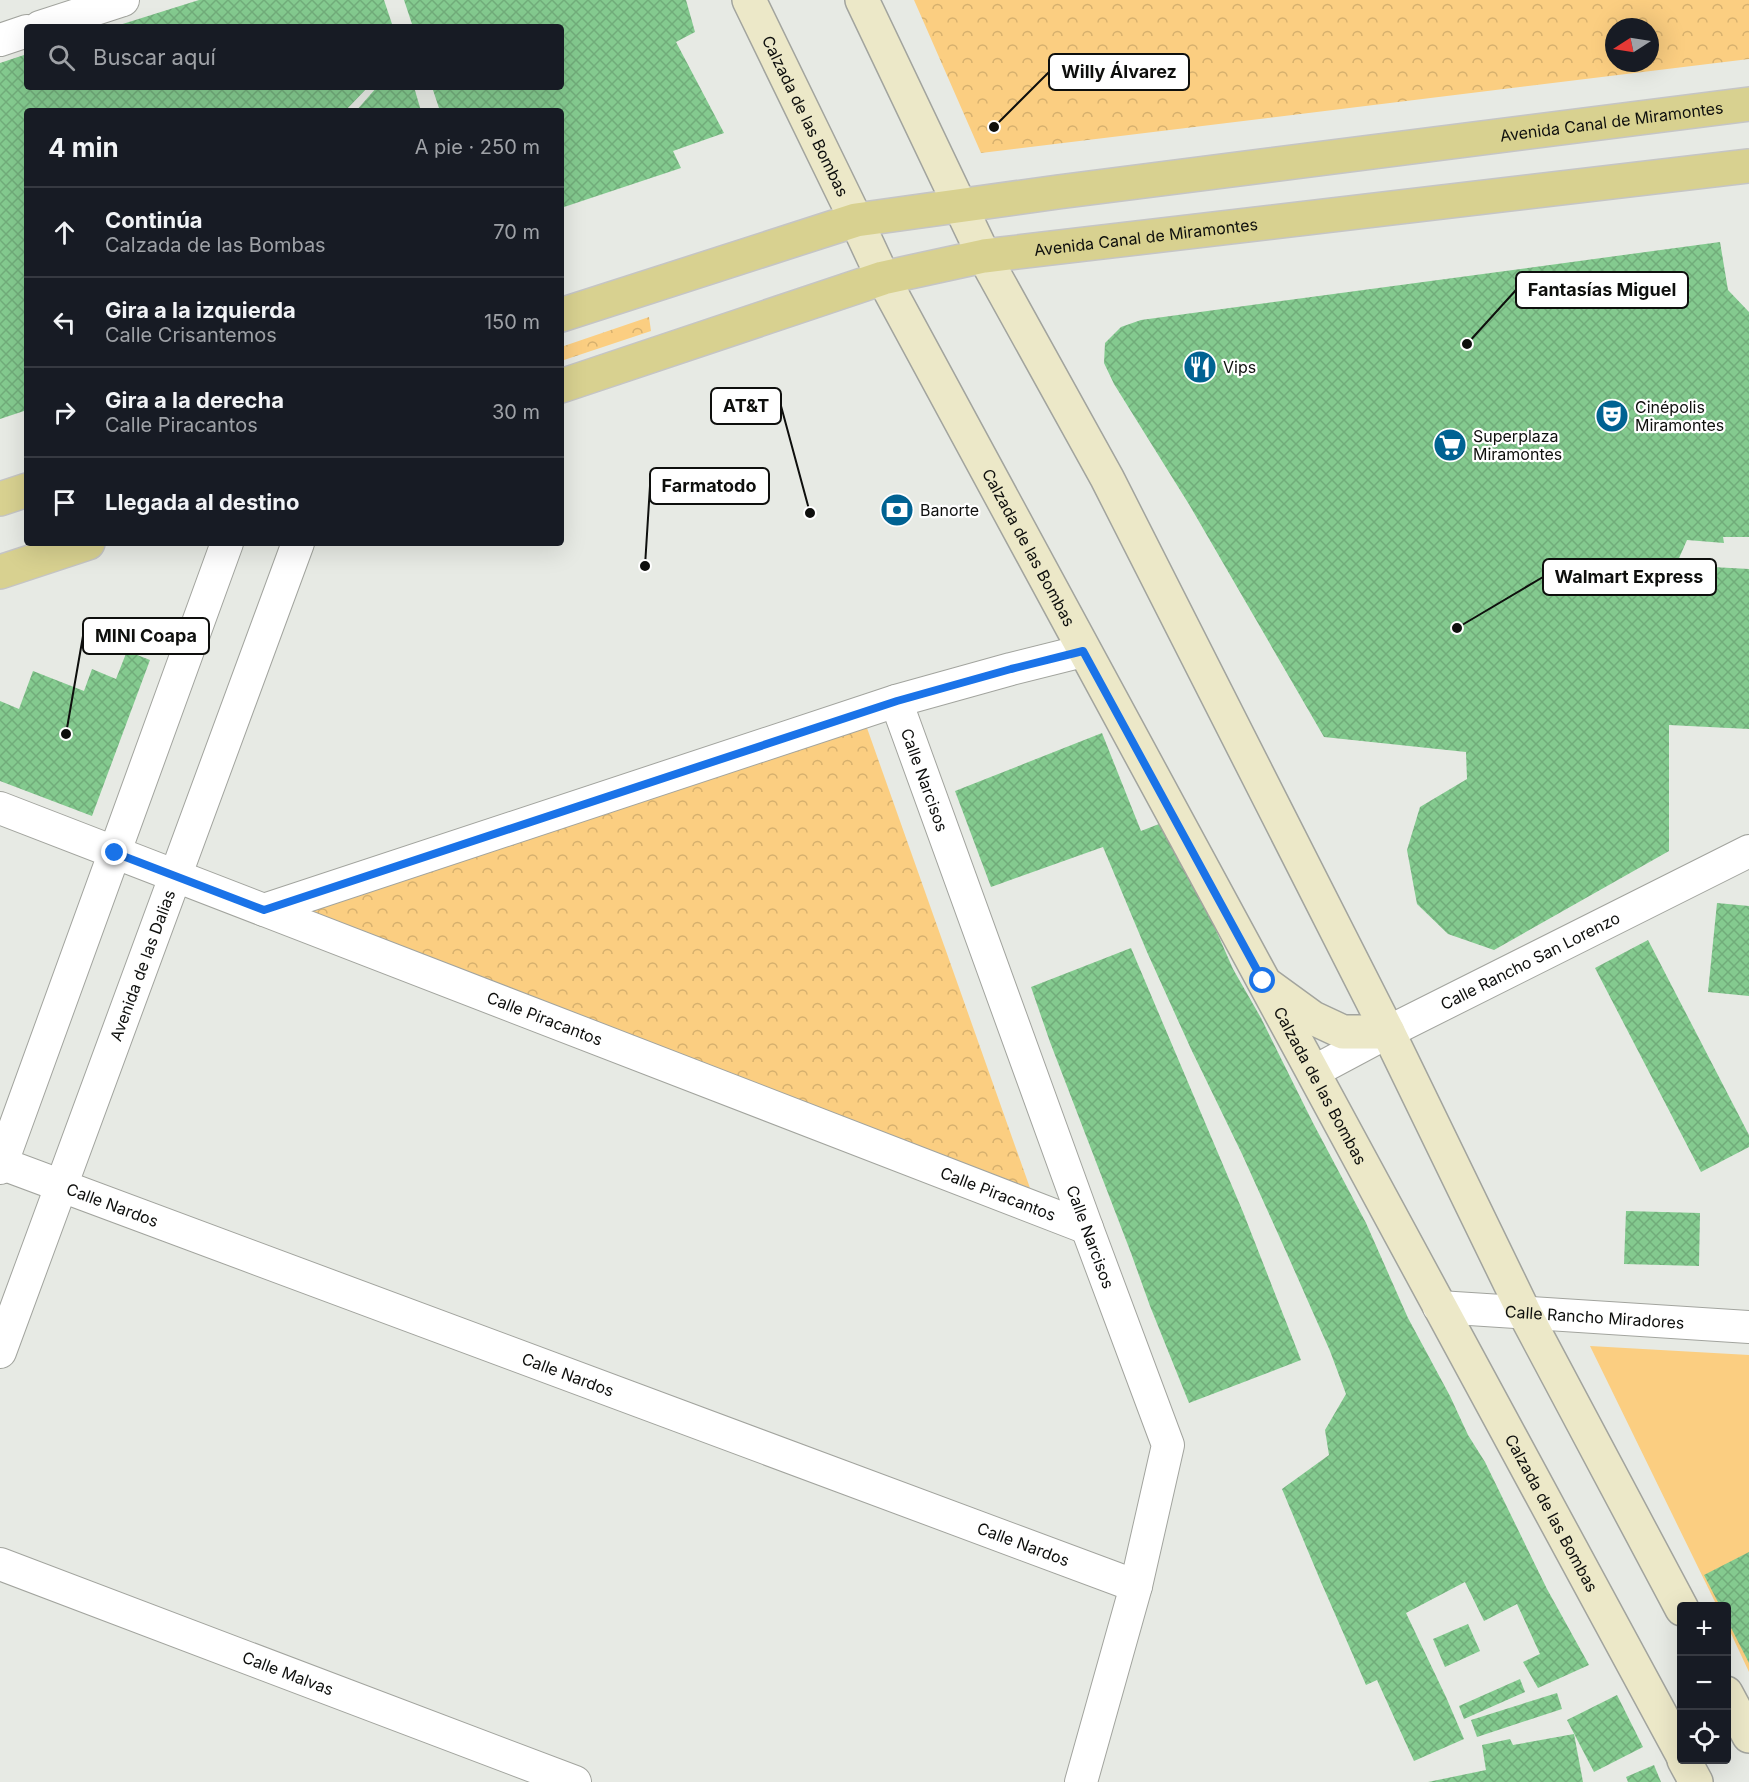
<!DOCTYPE html>
<html lang="es">
<head>
<meta charset="utf-8">
<style>
  body { margin:0; font-family:Inter,sans-serif; background:#242831; color:#f1f3f6 }
  .controls { position:absolute; right:18px; bottom:18px; display:grid; overflow:hidden; border-radius:6px; box-shadow:0 6px 24px #0002 }
  .controls button { width:54px; height:54px; display:grid; place-items:center; padding:0; border:0; border-bottom:2px solid #363941; background:#171b24; color:#f1f3f6; font:30px sans-serif }
  .compass { position:absolute; left:1605px; top:18px; width:54px; height:54px; border-radius:50%; background:#171b24; box-shadow:0 6px 24px #0002; rotate:258deg }
  .stop { position:absolute; width:18px; height:18px; margin:-14px; border:4px solid #1a73e8; border-radius:50%; background:#fff }
  .stop.end { background:#1a73e8; border-color:#fff; box-shadow:0 2px 6px #0008 }
  .list { margin:0; padding:0; list-style:none }
  h2 { display:flex; justify-content:space-between; align-items:center; height:78px; margin:0; padding:0 24px; font-size:26px }
  h2 small { font-size:20px; font-weight:400; color:#9ea1a6 }
  .list li { display:grid; grid-template-columns:39px 1fr auto; gap:18px; align-items:center; box-sizing:border-box; height:90px; padding:0 24px; border-top:2px solid #363941 }
  .list b { display:block; font-size:22px; white-space:nowrap }
  .list p { margin:0; font-size:20px; white-space:nowrap; color:#9ea1a6 }
  .list em { font-size:20px; font-style:normal; color:#9ea1a6 }
  .icon { flex:none; width:33px; height:33px; fill:none; stroke:currentColor; stroke-width:2; stroke-linecap:round; stroke-linejoin:round }
  .map { position:relative; flex:none; width:1749px; height:1782px; overflow:hidden }
  .search { position:absolute; background:#171b24; box-shadow:0 6px 24px #0002; left:24px; top:24px; width:540px; height:66px; display:flex; align-items:center; gap:15px; box-sizing:border-box; padding:0 21px; border-radius:6px; color:#9ea1a6; font-size:22px }
  .panel { position:absolute; background:#171b24; box-shadow:0 6px 24px #0002; left:24px; top:108px; width:540px; height:438px; border-radius:6px }
  .map>svg:first-child { display:block }
</style>
</head>
<body>
<div class="map">
<svg width="1749" height="1782" viewBox="0 0 1749 1782">
  <defs>
    <pattern id="park-crowns" width="20" height="18" patternUnits="userSpaceOnUse" patternTransform="scale(1.5)"><rect width="20" height="18" fill="#fbce81"/><path d="M2 6a3 3 0 1 1 6 0M12 15a3 3 0 1 1 6 0" fill="none" stroke="#d6b06e"/></pattern>
    <pattern id="building-cross-hatch" width="8" height="8" patternUnits="userSpaceOnUse" patternTransform="scale(1.5)"><rect width="8" height="8" fill="#84ca8f"/><path d="M0 0l8 8M0 8l8-8" fill="none" stroke="#71ac7a"/></pattern>
  </defs>
  <rect width="100%" height="100%" fill="#e7eae4"/>
  <!-- park -->
  <g fill="url(#park-crowns)" fill-rule="evenodd">
    <path d="M914,0H1749V59L981,153ZM1614,27H1650V63H1614Z"/>
    <polygon points="649,317 651,331 561,361 561,347"/>
    <polygon points="867,728 1030,1188 293,910"/>
  </g>
  <!-- pitch -->
  <polygon fill="#fbce81" points="1590,1346 1749,1355 1749,1672 1727,1625 1726,1606 1717,1606"/>
  <!-- building -->
  <g fill="url(#building-cross-hatch)">
    <polygon points="199,0 384,0 393,27 113,27"/>
    <polygon points="404,0 686,0 695,32 676,42 724,133 673,151 681,168 561,208 561,111 440,111 432,87 561,87 561,27 413,27"/>
    <polygon points="27,54 27,87 368,87 345,111 27,111 27,410 0,419 0,63"/>
    <polygon points="377,87 414,87 421,111 356,111"/>
    <polygon points="1720,242 1728,290 1749,312 1749,537 1723,537 1724,543 1687,540 1676,565 1749,569 1749,729 1669,725 1669,851 1494,950 1448,934 1417,904 1407,850 1420,807 1467,779 1466,752 1324,737 1190,506 1114,384 1104,363 1105,343 1121,327 1141,320"/>
    <polygon points="127,651 150,660 92,816 0,781 0,701 19,709 33,671 84,691 92,669 116,679"/>
    <polygon points="1102,733 1141,831 1159,824 1212,921 1233,969 1261,1018 1312,1121 1366,1223 1408,1318 1450,1396 1468,1435 1485,1462 1547,1589 1589,1665 1538,1688 1523,1662 1540,1654 1517,1604 1484,1621 1465,1582 1406,1613 1446,1697 1464,1739 1414,1761 1377,1680 1366,1685 1321,1582 1282,1489 1329,1455 1325,1430 1346,1394 1330,1351 1288,1256 1242,1154 1191,1049 1147,952 1103,847 991,887 955,791"/>
    <polygon points="1717,903 1749,906 1749,996 1708,992"/>
    <polygon points="1648,940 1749,1135 1749,1147 1701,1172 1595,968"/>
    <polygon points="1131,948 1243,1212 1301,1360 1189,1403 1150,1306 1131,1253 1050,1042 1031,987"/>
    <polygon points="1626,1211 1700,1213 1699,1266 1624,1264"/>
    <polygon points="1749,1552 1749,1663 1726,1618 1726,1606 1720,1606 1704,1575"/>
    <polygon points="1468,1624 1480,1651 1445,1667 1433,1639"/>
    <polygon points="1520,1679 1525,1692 1464,1719 1459,1706"/>
    <polygon points="1557,1693 1562,1709 1477,1737 1471,1720"/>
    <polygon points="1617,1695 1643,1747 1594,1772 1567,1720"/>
    <polygon points="1574,1734 1583,1782 1428,1782 1486,1770 1482,1745 1510,1739 1513,1745"/>
    <polygon points="1654,1765 1661,1782 1628,1782 1626,1777"/>
  </g>
  <g fill="none" stroke-linecap="round" stroke-linejoin="round">
    <defs>
      <g id="street">
        <polyline points="40,27 123,0"/>
        <polyline points="0,40 27,31"/>
        <path id="s1" d="M896,701L1087,1228L1168,1445L1136,1586L1081,1782"/>
        <path id="s2" d="M0,808L1087,1228"/>
        <polyline points="264,910 896,701 1011,669 1083,651"/>
        <path id="s3" d="M1313,1072L1388,1032L1749,851"/>
        <path id="s4" d="M0,1163L1136,1586"/>
        <polyline points="0,1168 227,543"/>
        <path id="s5" d="M1439,1307L1749,1327"/>
        <path id="s6" d="M0,1352L298,543"/>
        <path id="s7" d="M0,1564L575,1782"/>
      </g>
      <g id="secondary">
        <path id="s8" d="M749,0L856,220L883,278L1682,1754"/>
        <polyline points="862,0 984,256 1107,478 1388,1032 1524,1312 1682,1609"/>
        <polyline points="1269,986 1313,1018 1343,1032 1388,1032"/>
        <polyline points="1726,1693 1749,1736"/>
        <polyline points="1684,1760 1696,1782"/>
      </g>
      <g id="primary">
        <path id="s9" d="M561,315L856,220L1058,192L1749,104"/>
        <path id="s10" d="M561,386L883,278L984,256L1749,166"/>
        <polyline points="0,499 27,490"/>
        <polyline points="0,572 88,543"/>
      </g>
    </defs>
    <!-- street casing -->
    <use href="#street" stroke="#a2a49e" stroke-width="34"/>
    <!-- secondary casing -->
    <use href="#secondary" stroke="#a2a49e" stroke-width="36"/>
    <!-- primary casing -->
    <use href="#primary" stroke="#c5c5c5" stroke-width="36"/>
    <!-- street -->
    <use href="#street" stroke="#fff" stroke-width="32"/>
    <!-- secondary -->
    <use href="#secondary" stroke="#ece8c8" stroke-width="33"/>
    <!-- primary -->
    <use href="#primary" stroke="#d8d190" stroke-width="33"/>
  </g>
  <g fill="none" stroke-linecap="round" stroke-linejoin="round">
    <!-- route -->
    <polyline stroke="#1a73e8" stroke-width="8" points="115,853 264,910 897,701 1011,669 1083,651 1263,981"/>
  </g>
  <!-- icons -->
  <defs>
    <symbol id="restaurant-disc" viewBox="-11 -11 22 22"><circle r="9.5" fill="#006292" stroke="#fff"/><path d="M-5-6h1v4h1v-4h1v4h1v-4h1v5L-1.5 .5V6h-2V.5L-5-1ZM5-6V6H3V1.5H1.5Q1.5-4 5-6Z" fill="#fff"/></symbol>
    <symbol id="theatre-disc" viewBox="-11 -11 22 22"><circle r="9.5" fill="#006292" stroke="#fff"/><path d="M-5-5.5Q0-4 5-5.5V0Q5 5 0 6Q-5 5-5 0ZM-3.3-2.5H-1v1.5H-3.3ZM1-2.5H3.3v1.5H1ZM-2.8 1Q0 5.5 2.8 1Z" fill="#fff"/></symbol>
    <symbol id="supermarket-disc" viewBox="-11 -11 22 22"><circle r="9.5" fill="#006292" stroke="#fff"/><path d="M-6-5.5h2.5l.6 2H6L4.5 2H-2.5L-4.4-4H-6ZM-1.5 3.2a1.3 1.3 0 1 0 .1 0ZM3 3.2a1.3 1.3 0 1 0 .1 0Z" fill="#fff"/></symbol>
    <symbol id="bank-disc" viewBox="-11 -11 22 22"><circle r="9.5" fill="#006292" stroke="#fff"/><path d="M-6-4H6V4H-6ZM0-2.3a2.3 2.3 0 1 0 0 4.6a2.3 2.3 0 1 0 0-4.6Z" fill="#fff"/></symbol>
  </defs>
  <g fill-rule="evenodd">
    <use href="#restaurant-disc" x="1181" y="348" width="38" height="38"/>
    <use href="#theatre-disc" x="1593" y="397" width="38" height="38"/>
    <use href="#supermarket-disc" x="1431" y="426" width="38" height="38"/>
    <use href="#bank-disc" x="878" y="491" width="38" height="38"/>
  </g>
  <g text-anchor="middle" stroke-width="4.5" stroke-linejoin="round" paint-order="stroke">
    <!-- street labels -->
    <g font-size="16" fill="#0e0f0d" stroke="#fff">
      <text dy="6" stroke="none"><textPath href="#s8" startOffset="129">Calzada de las Bombas</textPath></text>
      <text dy="6" stroke="none"><textPath href="#s9" startOffset="1072">Avenida Canal de Miramontes</textPath></text>
      <text dy="6" stroke="none"><textPath href="#s10" startOffset="606">Avenida Canal de Miramontes</textPath></text>
      <text dy="6" stroke="none"><textPath href="#s8" startOffset="615">Calzada de las Bombas</textPath></text>
      <text dy="6" stroke="none"><textPath href="#s1" startOffset="84">Calle Narcisos</textPath></text>
      <text dy="6" stroke="none"><textPath href="#s3" startOffset="244">Calle Rancho San Lorenzo</textPath></text>
      <text dy="6" stroke="none"><textPath href="#s6" startOffset="412">Avenida de las Dalias</textPath></text>
      <text dy="6" stroke="none"><textPath href="#s2" startOffset="584">Calle Piracantos</textPath></text>
      <text dy="6" stroke="none"><textPath href="#s8" startOffset="1227">Calzada de las Bombas</textPath></text>
      <text dy="6" stroke="none"><textPath href="#s2" startOffset="1070">Calle Piracantos</textPath></text>
      <text dy="6" stroke="none"><textPath href="#s4" startOffset="120">Calle Nardos</textPath></text>
      <text dy="6" stroke="none"><textPath href="#s1" startOffset="570">Calle Narcisos</textPath></text>
      <text dy="6" stroke="none"><textPath href="#s5" startOffset="156">Calle Rancho Miradores</textPath></text>
      <text dy="6" stroke="none"><textPath href="#s4" startOffset="606">Calle Nardos</textPath></text>
      <text dy="6" stroke="none"><textPath href="#s8" startOffset="1713">Calzada de las Bombas</textPath></text>
      <text dy="6" stroke="none"><textPath href="#s4" startOffset="1092">Calle Nardos</textPath></text>
      <text dy="6" stroke="none"><textPath href="#s7" startOffset="308">Calle Malvas</textPath></text>
    </g>
    <!-- poi labels -->
    <g font-size="16" fill="#0e0f0d" stroke="#fff" text-anchor="start">
      <text x="1223" y="373">Vips</text>
      <text x="1635" y="413">Cinépolis<tspan x="1635" dy="18">Miramontes</tspan></text>
      <text x="1473" y="442">Superplaza<tspan x="1473" dy="18">Miramontes</tspan></text>
      <text x="920" y="516">Banorte</text>
    </g>
  </g>
  <!-- callouts -->
  <path fill="none" stroke="#0e0f0d" stroke-width="2" d="M994 127L1049 72M1467 344L1516 290M810 513L781 406M645 566L650 486M1457 628L1543 577M66 734L83 636"/>
  <g fill="#0e0f0d" stroke="#fff" stroke-width="2">
    <circle cx="994" cy="127" r="6"/>
    <circle cx="1467" cy="344" r="6"/>
    <circle cx="810" cy="513" r="6"/>
    <circle cx="645" cy="566" r="6"/>
    <circle cx="1457" cy="628" r="6"/>
    <circle cx="66" cy="734" r="6"/>
  </g>
  <g fill="#fff" stroke="#0e0f0d" stroke-width="2">
    <rect x="1049" y="54" width="140" height="36" rx="6"/>
    <rect x="1516" y="272" width="172" height="36" rx="6"/>
    <rect x="711" y="388" width="70" height="36" rx="6"/>
    <rect x="650" y="468" width="119" height="36" rx="6"/>
    <rect x="1543" y="559" width="173" height="36" rx="6"/>
    <rect x="83" y="618" width="126" height="36" rx="6"/>
  </g>
  <g font-size="18" text-anchor="middle" font-weight="bold" fill="#0e0f0d">
    <text x="1119" y="78">Willy Álvarez</text>
    <text x="1602" y="296">Fantasías Miguel</text>
    <text x="746" y="412">AT&amp;T</text>
    <text x="709" y="492">Farmatodo</text>
    <text x="1629" y="583">Walmart Express</text>
    <text x="146" y="642">MINI Coapa</text>
  </g>
</svg>
<div class="controls">
<button>+</button>
<button>−</button>
<button><svg class="icon" aria-label="locate" viewBox="0 0 24 24"><circle cx="12" cy="12" r="6"/><path d="M12 2v4M12 18v4M2 12h4M18 12h4"/></svg></button>
</div>
<svg class="compass" viewBox="-18 -18 36 36"><path d="M0-13l5 13h-10z" fill="#e53935"/><path d="M0 13l5-13h-10z" fill="#9ea1a6"/></svg>
<div class="stop" style="left:1263px;top:981px"></div>
<div class="stop end" style="left:115px;top:853px"></div>
<div class="search"><svg class="icon" aria-label="search" viewBox="0 0 24 24"><circle cx="10" cy="10" r="6"/><path d="M15 15l6 6"/></svg>Buscar aquí</div>
<section class="panel">
<h2>4 min<small>A pie · 250 m</small></h2>
<ul class="list">
<li><svg class="icon" aria-label="ahead" viewBox="0 0 24 24"><path d="M12 20V5M6 11l6-6 6 6"/></svg><div><b>Continúa</b><p>Calzada de las Bombas</p></div><em>70 m</em></li>
<li><svg class="icon" aria-label="left" viewBox="0 0 24 24"><path d="M17 20v-9H6M10 6l-5 5 5 5"/></svg><div><b>Gira a la izquierda</b><p>Calle Crisantemos</p></div><em>150 m</em></li>
<li><svg class="icon" aria-label="right" viewBox="0 0 24 24"><path d="M7 20v-9h11M14 6l5 5-5 5"/></svg><div><b>Gira a la derecha</b><p>Calle Piracantos</p></div><em>30 m</em></li>
<li><svg class="icon" aria-label="arrive" viewBox="0 0 24 24"><path d="M6 21V4h12l-3 4 3 4H6"/></svg><div><b>Llegada al destino</b></div></li>
</ul>
</section>
</div>
</body>
</html>
